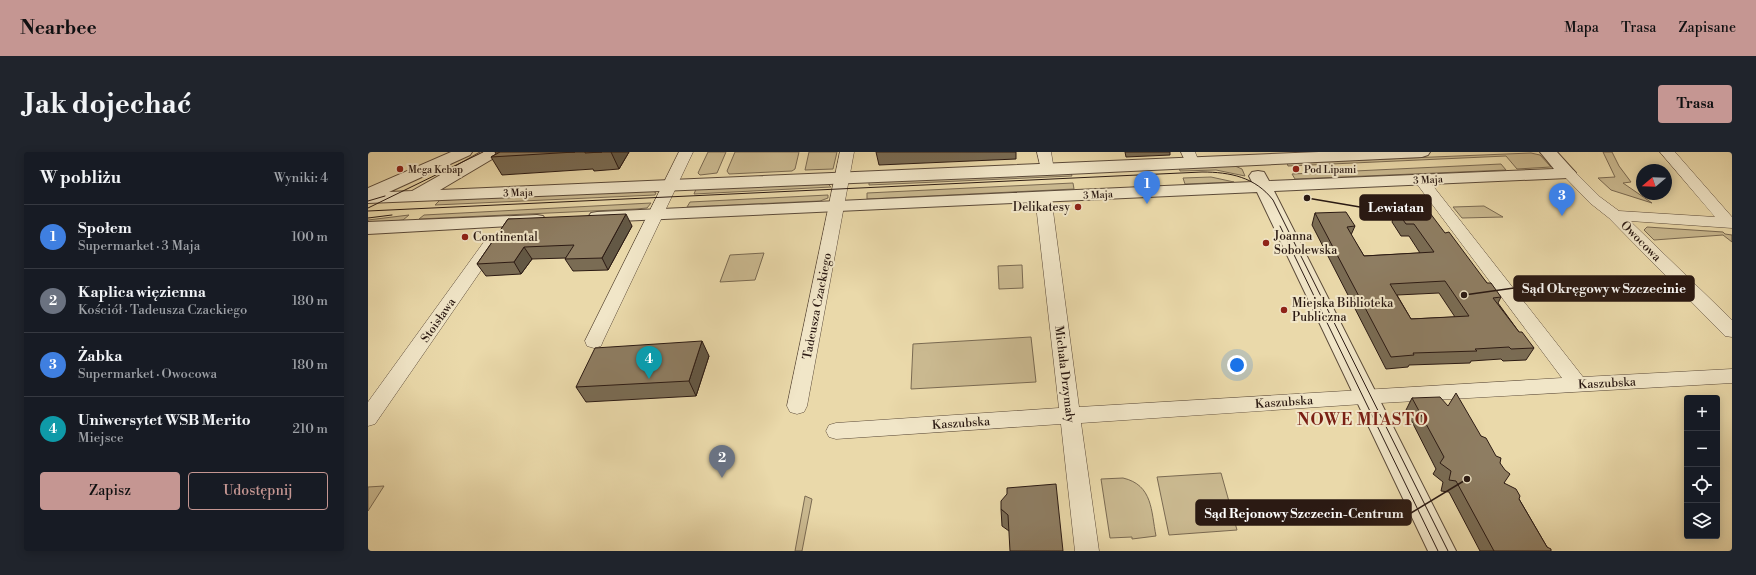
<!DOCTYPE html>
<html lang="pl">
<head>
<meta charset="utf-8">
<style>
  body { margin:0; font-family:"Libre Bodoni",serif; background:#20242c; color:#f1f3f6 }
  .controls { position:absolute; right:12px; bottom:12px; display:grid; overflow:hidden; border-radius:4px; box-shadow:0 2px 10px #0003 }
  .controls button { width:36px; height:36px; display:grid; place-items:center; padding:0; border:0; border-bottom:1px solid #363941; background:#171b24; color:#f1f3f6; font:20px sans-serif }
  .compass { position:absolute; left:1268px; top:12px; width:36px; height:36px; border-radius:50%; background:#171b24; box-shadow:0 2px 10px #0003; rotate:251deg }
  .you { position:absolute; left:869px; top:213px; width:14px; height:14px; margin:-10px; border:3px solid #fff; border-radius:50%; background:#1a73e8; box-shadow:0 0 0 6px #1a73e833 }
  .badge { display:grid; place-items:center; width:26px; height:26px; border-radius:50%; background:#c59692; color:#fff; font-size:13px; font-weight:700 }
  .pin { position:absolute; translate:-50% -33px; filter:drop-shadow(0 1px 2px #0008) }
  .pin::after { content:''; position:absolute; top:21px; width:14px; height:12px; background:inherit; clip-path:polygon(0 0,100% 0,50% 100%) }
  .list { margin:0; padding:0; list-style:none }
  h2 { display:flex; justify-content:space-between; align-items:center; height:52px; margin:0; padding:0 16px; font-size:17px }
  h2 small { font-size:13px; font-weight:400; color:#9ea1a6 }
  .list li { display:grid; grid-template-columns:26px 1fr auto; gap:12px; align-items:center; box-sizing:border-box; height:64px; padding:0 16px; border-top:1px solid #363941 }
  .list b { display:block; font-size:15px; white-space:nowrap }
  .list p { margin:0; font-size:13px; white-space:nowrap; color:#9ea1a6 }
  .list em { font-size:13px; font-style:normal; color:#9ea1a6 }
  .actions { display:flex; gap:8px; padding:12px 16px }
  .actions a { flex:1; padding:9px 0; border:1px solid #c59692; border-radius:4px; text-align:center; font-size:14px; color:#c59692 }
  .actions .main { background:#c59692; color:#111 }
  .icon { flex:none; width:22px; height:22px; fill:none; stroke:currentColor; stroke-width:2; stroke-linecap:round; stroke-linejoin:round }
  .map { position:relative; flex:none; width:1364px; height:399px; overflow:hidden; border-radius:4px }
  header { display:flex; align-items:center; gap:24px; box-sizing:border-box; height:56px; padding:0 20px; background:#c59692; color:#111 }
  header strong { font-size:19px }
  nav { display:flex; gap:22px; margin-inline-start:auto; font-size:14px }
  .intro { display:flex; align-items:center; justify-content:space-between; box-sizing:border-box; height:96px; padding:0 24px }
  h1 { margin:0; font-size:28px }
  .button { padding:10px 18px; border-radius:4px; background:#c59692; color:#111; font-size:14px; font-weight:700 }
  main { display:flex; gap:24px; padding:0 24px }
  aside { flex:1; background:#171b24; border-radius:4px; box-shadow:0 2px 10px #0003 }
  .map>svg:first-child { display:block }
</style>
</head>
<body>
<header>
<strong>Nearbee</strong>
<nav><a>Mapa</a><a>Trasa</a><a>Zapisane</a></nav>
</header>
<div class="intro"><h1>Jak dojechać</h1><a class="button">Trasa</a></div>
<main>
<aside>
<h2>W pobliżu<small>Wyniki: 4</small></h2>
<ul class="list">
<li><span class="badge" style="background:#3f7fe0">1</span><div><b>Społem</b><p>Supermarket · 3 Maja</p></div><em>100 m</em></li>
<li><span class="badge" style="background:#6b7280">2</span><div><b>Kaplica więzienna</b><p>Kościół · Tadeusza Czackiego</p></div><em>180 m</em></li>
<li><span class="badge" style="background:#3f7fe0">3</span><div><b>Żabka</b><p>Supermarket · Owocowa</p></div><em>180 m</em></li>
<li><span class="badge" style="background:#0f9aa8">4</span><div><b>Uniwersytet WSB Merito</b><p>Miejsce</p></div><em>210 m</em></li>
</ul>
<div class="actions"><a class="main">Zapisz</a><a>Udostępnij</a></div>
</aside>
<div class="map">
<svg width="1364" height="399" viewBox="0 0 1364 399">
  <rect width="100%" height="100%" fill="#ead9aa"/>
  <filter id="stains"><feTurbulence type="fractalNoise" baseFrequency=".005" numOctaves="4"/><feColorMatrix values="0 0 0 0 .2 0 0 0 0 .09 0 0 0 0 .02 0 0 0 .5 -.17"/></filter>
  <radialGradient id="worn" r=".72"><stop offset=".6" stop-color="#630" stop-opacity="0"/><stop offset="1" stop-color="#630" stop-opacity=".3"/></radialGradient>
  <!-- green -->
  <g fill="#cab990" stroke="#7a6a52">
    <polygon points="340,0 358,0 349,21 332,23 330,21"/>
    <polygon points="367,0 431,0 427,17 424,19 361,22 359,19"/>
    <polygon points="441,0 469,0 465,17 437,18"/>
    <polygon points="1235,0 1244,0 1251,14 1263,30 1255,31 1284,51 1243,38 1230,26 1247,25"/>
    <polygon points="1163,1 1172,3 1183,15 1149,17 1138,4 920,14 919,11"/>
    <polygon points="1133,12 1138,18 927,27 924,22"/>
    <polygon points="867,14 874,17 877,24 848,18 812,19 811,16"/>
    <polygon points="703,21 704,24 501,33 501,30"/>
    <polygon points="843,25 866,30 817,32 815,26"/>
    <polygon points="705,31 706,37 499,47 499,41"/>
    <polygon points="460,32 463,35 326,42 328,37"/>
    <polygon points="285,39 288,41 287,43 67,53 72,48"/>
    <polygon points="460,43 460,46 452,49 319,55 322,50"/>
    <polygon points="283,51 279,56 268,57 51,67 56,63"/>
    <polygon points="1116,54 1135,65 1094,66 1085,55"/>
    <polygon points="41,63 35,68 0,72 0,68"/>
    <polygon points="1279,75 1355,80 1357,82 1364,83 1364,90 1355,83 1286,88 1276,78"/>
    <polygon points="396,101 387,128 352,130 362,103"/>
    <polygon points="654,113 655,136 631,137 630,114"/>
    <polygon points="663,185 668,230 543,237 545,192"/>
    <polygon points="853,321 869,378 801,383 789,325"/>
    <path d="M755,326C785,333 783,359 788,384L764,387V385L742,386L733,327Z"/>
    <polygon points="16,334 0,359 0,335"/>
    <polygon points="437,344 444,347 434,399 427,399"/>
  </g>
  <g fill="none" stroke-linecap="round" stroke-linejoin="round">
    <defs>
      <g id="minor">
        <polygon points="311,0 325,0 235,189 233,194 226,196 219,194 217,189"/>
        <polygon points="472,0 486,0 439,254 436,260 429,262 422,260 419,254"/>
        <polygon points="669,0 683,0 686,18 684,21 674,21"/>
        <polygon points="813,0 827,0 831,10 829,13 819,13"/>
        <polygon points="1292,0 1307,0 1364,65 1364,76 1262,69 1364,168 1364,185 1357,184 1241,66 1222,51 1193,21 1195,18 1205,18 1232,45 1251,59 1347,65"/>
        <polygon points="1053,24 1058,25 1215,225 1364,217 1364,231 995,252 713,271 731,399 707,399 693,272 468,287 461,285 458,279 461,273 468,271 691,256 667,44 670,41 680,41 683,44 711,255 1194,226 1046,28 1048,25"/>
        <polygon points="124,86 130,87 132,91 7,272 0,274 0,250 118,87"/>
      </g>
      <g id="tertiary">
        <polygon points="83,0 104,0 102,3 21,40 44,39 113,0 133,0 131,3 72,38 951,0 1062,0 1060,3 1054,5 679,23 0,51 0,36"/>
        <polygon points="1172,0 1189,0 1208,21 1206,25 1200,26 906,39 1088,399 1060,399 889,40 229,70 223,69 220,65 223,61 229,60 884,30 881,24 884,20 890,19 896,20 901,29 1186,17"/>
        <polygon points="169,63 175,64 178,68 175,72 0,82 0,70"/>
      </g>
    </defs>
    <!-- minor casing -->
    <use href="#minor" stroke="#5b4a39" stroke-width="1"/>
    <!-- tertiary casing -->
    <use href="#tertiary" stroke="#5b4a39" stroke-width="2"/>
    <!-- minor -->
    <use href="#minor" fill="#f1e6c8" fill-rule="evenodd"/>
    <!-- tertiary -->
    <use href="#tertiary" fill="#f1e6c8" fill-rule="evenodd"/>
    <!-- tram -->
    <g stroke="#2b1a13" stroke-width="1">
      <polyline points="0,49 17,44"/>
      <polyline points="0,56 115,0"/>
      <path d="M0,59L834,20C862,20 887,25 905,48L1080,399"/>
      <polyline points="0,66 24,63"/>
      <polyline points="912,74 1070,399"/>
    </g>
  </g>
  <!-- wall -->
  <g fill="#7a6c54" stroke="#2b1a13" fill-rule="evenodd">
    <polygon points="127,0 261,0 251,17 226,19 225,17 134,23 123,5 128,2"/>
    <polygon points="508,0 648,0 648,7 511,13"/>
    <polygon points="757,0 802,0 802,3 758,5"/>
    <path d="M1028,58L1077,81L1119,131L1133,145L1130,151L1151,180L1166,196L1158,208L1135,209L1133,207L1103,209L1102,211L1041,213L1040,215L1018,217L944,73L947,61L987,74L983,83L996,104L1052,101L1041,84H1033L1024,70ZM1071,141L1087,165L1043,167L1029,143Z"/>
    <polygon points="140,67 264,74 240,118 205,119 197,107 198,106 164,107 153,122 118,124 109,112"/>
    <polygon points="341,204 328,244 218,250 208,235"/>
    <polygon points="1044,246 1080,254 1113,284 1132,311 1136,331 1151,347 1179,395 1183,399 1112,399 1081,340 1073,339 1075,330 1065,322 1068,317 1038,258"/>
    <polygon points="633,357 695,399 641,379 634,374"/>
  </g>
  <!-- shaded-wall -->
  <g fill="#635845" stroke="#2b1a13">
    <polygon points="243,0 261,0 251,17"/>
    <polygon points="258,62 264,74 240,118 234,106"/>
    <polygon points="156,95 164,107 153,122 146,110"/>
    <polygon points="334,189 341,204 328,244 321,229"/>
  </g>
  <!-- building -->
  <g fill="#8e7d62" stroke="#2b1a13" fill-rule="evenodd">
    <polygon points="132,0 207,0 123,5"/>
    <polygon points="217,0 234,0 217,1"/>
    <path d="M1059,57L1077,81L1081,80L1119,131H1123L1133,145L1125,146L1151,180H1154L1166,196L1143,197L1141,195L1107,197L1109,199L1045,201L1046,203L1023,205L947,61L978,60L987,74L979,75L996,104L1066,100L1046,72H1038L1028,58ZM1077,129L1101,164L1043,167L1022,132Z"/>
    <polygon points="258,62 234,106 197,107 206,93 156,95 146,110 109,112 140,67"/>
    <polygon points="334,189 321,229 208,235 227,196"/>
    <polygon points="1088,241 1113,284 1118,286 1128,304 1133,306 1132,311 1137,318 1142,322 1136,331 1148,337 1152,344 1151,347 1179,395 1183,397 1183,399 1126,399 1088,329 1081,328 1083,319 1072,311 1076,305 1044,246 1072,245 1080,254"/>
    <polygon points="688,332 695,399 642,399 640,363 633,357 633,349 639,342 639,336"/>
  </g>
  <!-- markers -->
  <g fill="#8f2418" stroke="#f1e6c8" stroke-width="1.5">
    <circle cx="32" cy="17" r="4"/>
    <circle cx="928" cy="17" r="4"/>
    <circle cx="710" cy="55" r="4"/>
    <circle cx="97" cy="85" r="4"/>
    <circle cx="898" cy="91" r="4"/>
    <circle cx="916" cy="158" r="4"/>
  </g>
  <g text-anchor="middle" stroke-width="4" stroke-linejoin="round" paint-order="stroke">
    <!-- far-poi labels -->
    <g font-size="10" fill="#2b1a13" stroke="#f1e6c8" text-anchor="start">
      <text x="40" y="21">Mega Kebap</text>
      <text x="936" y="21">Pod Lipami</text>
    </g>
    <!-- far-street labels -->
    <g font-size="10" fill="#2b1a13" stroke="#f1e6c8">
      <text transform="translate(1060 27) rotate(-3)" y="4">3 Maja</text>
      <text transform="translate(150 40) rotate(-2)" y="4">3 Maja</text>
      <text transform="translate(730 42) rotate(-3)" y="4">3 Maja</text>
    </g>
    <!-- poi labels -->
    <g font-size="12" fill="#2b1a13" stroke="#f1e6c8" text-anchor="start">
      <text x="702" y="59" text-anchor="end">Delikatesy</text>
      <text x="906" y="88">Joanna<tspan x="906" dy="14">Sobolewska</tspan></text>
      <text x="105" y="89">Continental</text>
      <text x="924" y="155">Miejska Biblioteka<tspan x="924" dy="14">Publiczna</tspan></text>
    </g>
    <!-- street labels -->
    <g font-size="12" fill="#2b1a13" stroke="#f1e6c8">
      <text transform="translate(1273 89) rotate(45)" y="4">Owocowa</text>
      <text transform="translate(449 154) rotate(-79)" y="4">Tadeusza Czackiego</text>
      <text transform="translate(70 168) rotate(-55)" y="4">Stoisława</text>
      <text transform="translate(697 222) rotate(83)" y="4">Michała Drzymały</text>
      <text transform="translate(1239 231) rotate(-3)" y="4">Kaszubska</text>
      <text transform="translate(916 250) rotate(-4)" y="4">Kaszubska</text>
      <text transform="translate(593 271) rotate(-4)" y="4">Kaszubska</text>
    </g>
    <!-- district labels -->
    <g font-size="16" font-weight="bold" letter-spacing="1" fill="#7a1f14" stroke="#f1e6c8">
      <text x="995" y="273">NOWE MIASTO</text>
    </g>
  </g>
  <!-- callouts -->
  <path fill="none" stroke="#2b1a13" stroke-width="1.5" d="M939 46L992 55M1096 143L1146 136M1099 327L1043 361"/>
  <g fill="#2b1a13" stroke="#f1e6c8" stroke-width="1.5">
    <circle cx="939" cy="46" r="4"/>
    <circle cx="1096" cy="143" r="4"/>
    <circle cx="1099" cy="327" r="4"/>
  </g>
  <g fill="#2b1a13" stroke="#2b1a13" stroke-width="1.5">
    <rect x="992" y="43" width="71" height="25" rx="4"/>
    <rect x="1146" y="124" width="180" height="25" rx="4"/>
    <rect x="828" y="348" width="215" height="25" rx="4"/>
  </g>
  <g font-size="13" text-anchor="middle" font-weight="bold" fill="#fff">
    <text x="1028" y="60">Lewiatan</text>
    <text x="1236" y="141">Sąd Okręgowy w Szczecinie</text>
    <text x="936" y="366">Sąd Rejonowy Szczecin-Centrum</text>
  </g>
  <rect width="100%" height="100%" filter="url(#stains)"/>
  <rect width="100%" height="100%" fill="url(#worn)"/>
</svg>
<div class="controls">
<button>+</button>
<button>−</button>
<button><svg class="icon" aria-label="locate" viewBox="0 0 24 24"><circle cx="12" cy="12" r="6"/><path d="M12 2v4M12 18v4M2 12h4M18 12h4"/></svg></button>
<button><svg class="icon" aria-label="layers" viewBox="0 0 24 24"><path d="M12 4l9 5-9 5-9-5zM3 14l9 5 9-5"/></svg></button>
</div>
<svg class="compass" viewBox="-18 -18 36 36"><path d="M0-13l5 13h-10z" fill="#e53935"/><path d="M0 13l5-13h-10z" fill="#9ea1a6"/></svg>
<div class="you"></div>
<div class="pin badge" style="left:779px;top:52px;background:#3f7fe0">1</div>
<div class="pin badge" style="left:354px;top:326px;background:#6b7280">2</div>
<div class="pin badge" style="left:1194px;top:64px;background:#3f7fe0">3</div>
<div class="pin badge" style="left:281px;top:227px;background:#0f9aa8">4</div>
</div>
</main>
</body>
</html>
